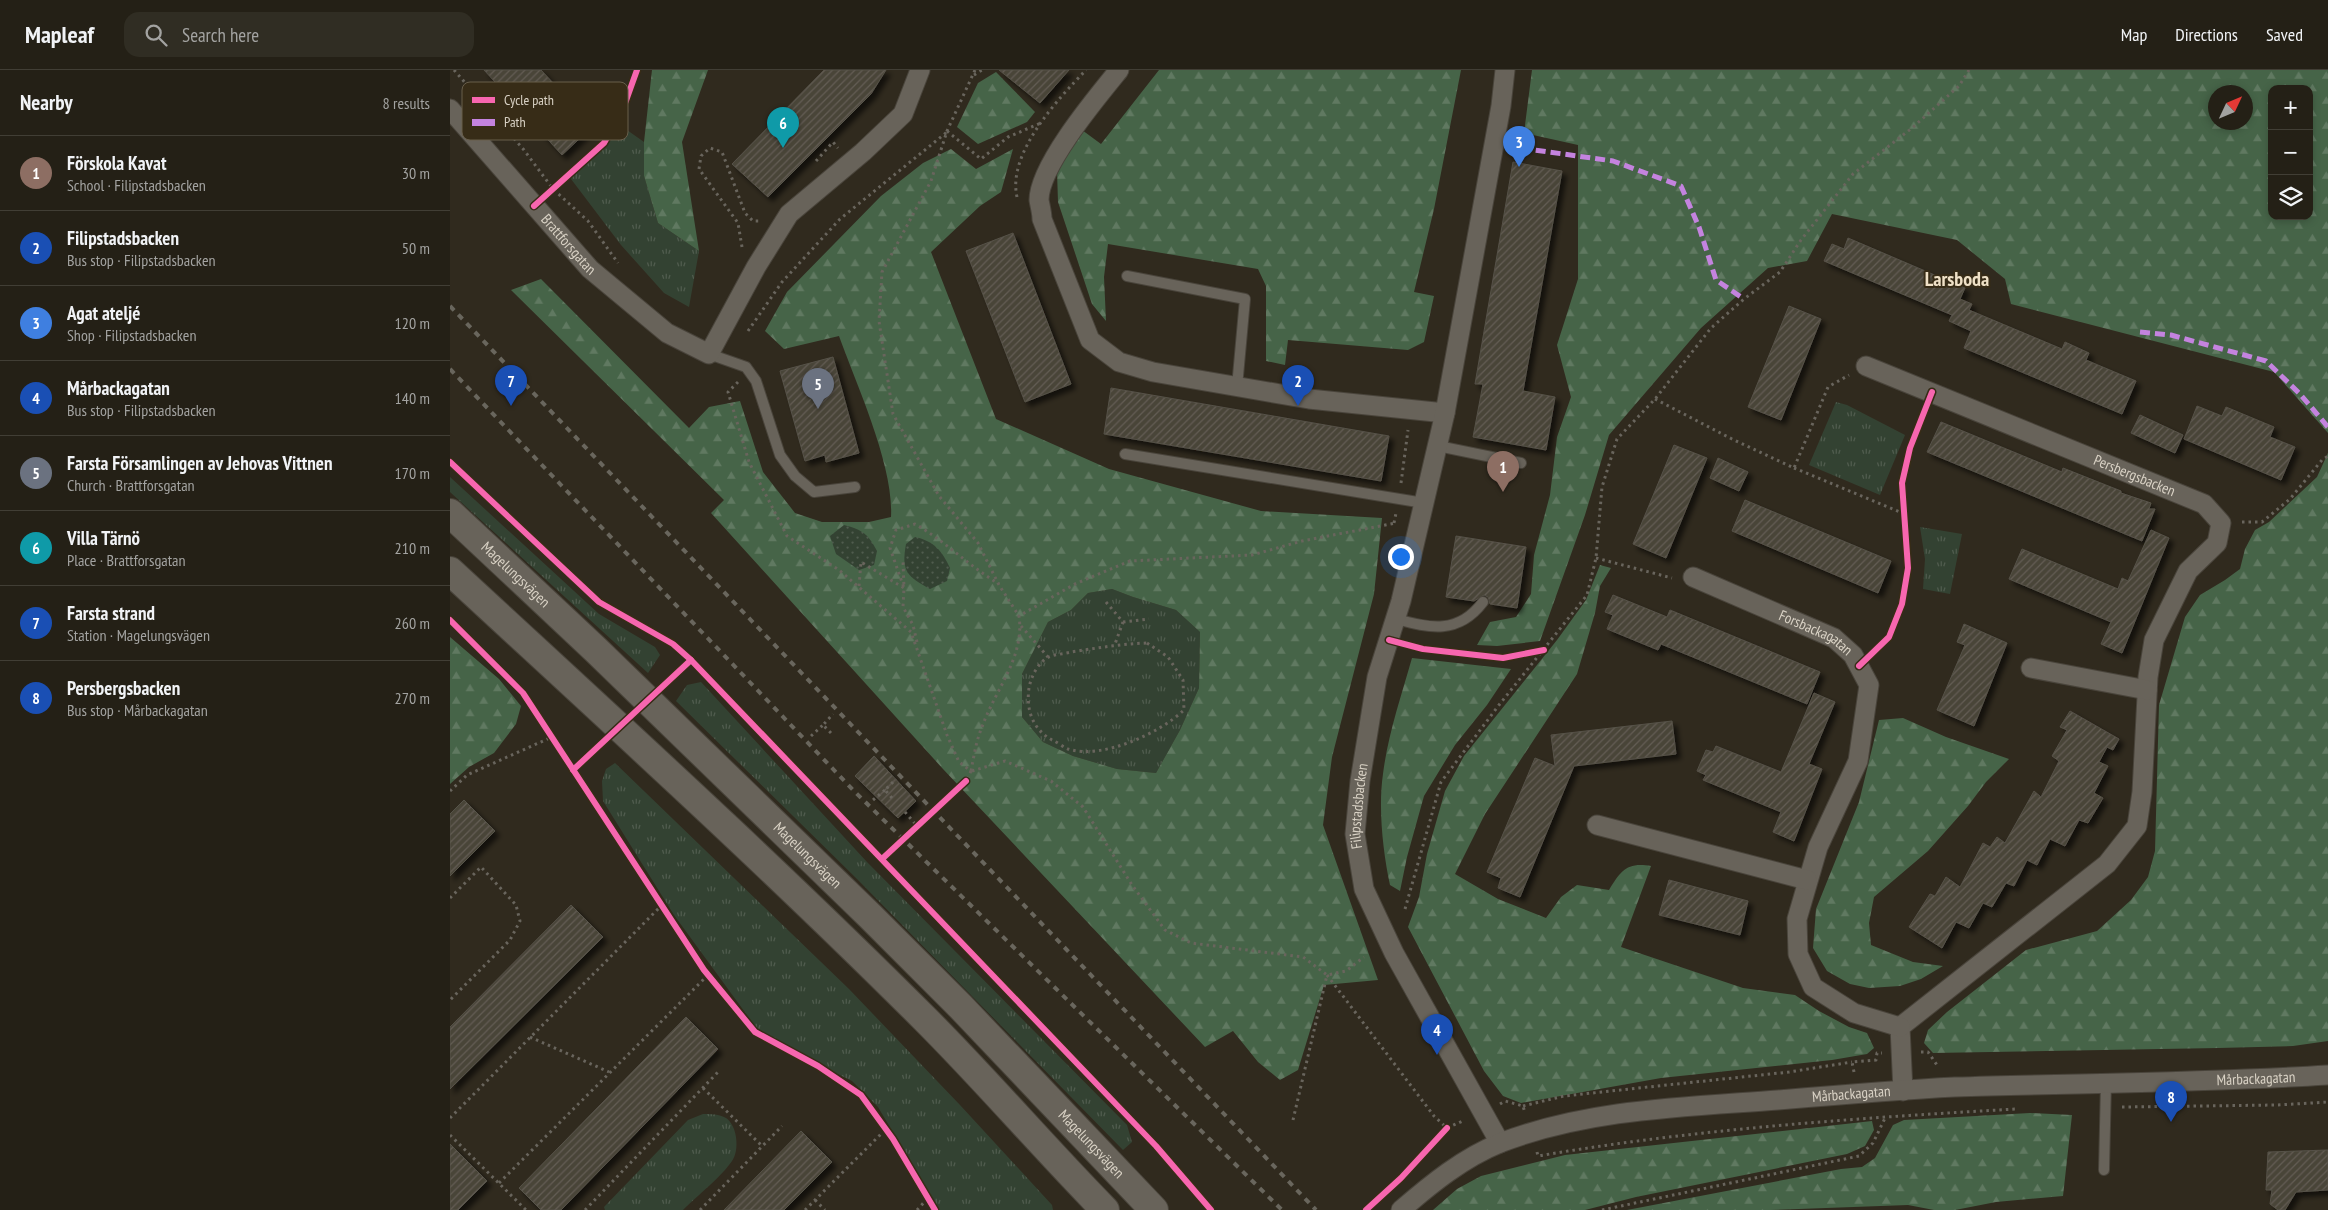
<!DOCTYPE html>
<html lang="en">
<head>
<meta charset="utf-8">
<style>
  body { margin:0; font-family:"PT Sans Narrow",sans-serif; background:#302d23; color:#f1f3f6 }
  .controls { position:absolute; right:15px; top:15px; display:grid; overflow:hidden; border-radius:10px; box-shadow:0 2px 8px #0003 }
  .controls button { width:45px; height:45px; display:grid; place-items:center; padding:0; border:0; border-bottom:1px solid #413e35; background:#242016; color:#f1f3f6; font:25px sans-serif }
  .compass { position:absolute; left:1758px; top:15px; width:45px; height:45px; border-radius:50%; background:#242016; box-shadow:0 2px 8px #0003; rotate:46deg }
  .you { position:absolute; left:950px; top:486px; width:18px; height:18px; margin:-12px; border:4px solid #fff; border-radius:50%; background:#1a73e8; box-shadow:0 0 0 8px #1a73e833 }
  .badge { display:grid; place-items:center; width:32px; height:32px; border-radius:50%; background:#b45309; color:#fff; font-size:16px; font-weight:700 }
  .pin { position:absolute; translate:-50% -41px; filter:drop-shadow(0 1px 2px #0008) }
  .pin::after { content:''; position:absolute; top:26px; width:18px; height:15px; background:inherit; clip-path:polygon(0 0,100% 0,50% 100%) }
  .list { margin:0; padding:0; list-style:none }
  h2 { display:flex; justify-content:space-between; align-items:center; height:65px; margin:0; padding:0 20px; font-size:21px }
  h2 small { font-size:16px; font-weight:400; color:#a3a3a1 }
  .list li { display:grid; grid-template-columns:32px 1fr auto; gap:15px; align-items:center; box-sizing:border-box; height:75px; padding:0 20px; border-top:1px solid #413e35 }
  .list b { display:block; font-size:19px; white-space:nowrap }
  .list p { margin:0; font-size:16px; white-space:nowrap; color:#a3a3a1 }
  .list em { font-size:16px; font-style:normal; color:#a3a3a1 }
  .icon { flex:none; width:28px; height:28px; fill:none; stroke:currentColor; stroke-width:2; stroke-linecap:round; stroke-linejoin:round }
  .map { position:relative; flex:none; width:1878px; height:1140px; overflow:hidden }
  header { display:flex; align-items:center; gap:30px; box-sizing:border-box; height:70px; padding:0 25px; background:#242016; border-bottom:1px solid #413e35 }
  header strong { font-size:24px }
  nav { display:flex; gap:28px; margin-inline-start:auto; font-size:18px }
  .search { width:350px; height:45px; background:#302d23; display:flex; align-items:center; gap:12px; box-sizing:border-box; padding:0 18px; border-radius:15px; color:#a3a3a1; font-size:19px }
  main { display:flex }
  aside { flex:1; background:#242016 }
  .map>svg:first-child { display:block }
</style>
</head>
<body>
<header>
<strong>Mapleaf</strong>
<div class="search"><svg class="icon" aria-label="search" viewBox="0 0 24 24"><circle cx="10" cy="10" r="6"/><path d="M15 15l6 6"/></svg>Search here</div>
<nav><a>Map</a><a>Directions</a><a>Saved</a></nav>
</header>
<main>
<aside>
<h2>Nearby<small>8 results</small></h2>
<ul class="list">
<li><span class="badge" style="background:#8d6e63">1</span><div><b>Förskola Kavat</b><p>School · Filipstadsbacken</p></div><em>30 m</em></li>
<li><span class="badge" style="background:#1a4fb4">2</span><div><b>Filipstadsbacken</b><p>Bus stop · Filipstadsbacken</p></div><em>50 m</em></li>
<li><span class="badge" style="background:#3f7fe0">3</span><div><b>Agat ateljé</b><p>Shop · Filipstadsbacken</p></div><em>120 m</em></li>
<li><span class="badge" style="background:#1a4fb4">4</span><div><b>Mårbackagatan</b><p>Bus stop · Filipstadsbacken</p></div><em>140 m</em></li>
<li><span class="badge" style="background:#6b7280">5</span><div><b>Farsta Församlingen av Jehovas Vittnen</b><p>Church · Brattforsgatan</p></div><em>170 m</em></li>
<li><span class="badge" style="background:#0f9aa8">6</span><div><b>Villa Tärnö</b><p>Place · Brattforsgatan</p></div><em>210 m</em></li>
<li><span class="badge" style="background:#1a4fb4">7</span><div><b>Farsta strand</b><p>Station · Magelungsvägen</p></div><em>260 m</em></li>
<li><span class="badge" style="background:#1a4fb4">8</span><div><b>Persbergsbacken</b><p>Bus stop · Mårbackagatan</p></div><em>270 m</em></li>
</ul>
</aside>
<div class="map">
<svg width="1878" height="1140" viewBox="0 0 1878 1140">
  <defs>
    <pattern id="grass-tufts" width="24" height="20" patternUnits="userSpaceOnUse" patternTransform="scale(1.25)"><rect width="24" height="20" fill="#334232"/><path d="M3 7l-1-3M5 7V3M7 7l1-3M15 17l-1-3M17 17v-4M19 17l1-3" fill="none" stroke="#505c4e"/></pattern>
    <pattern id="forest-firs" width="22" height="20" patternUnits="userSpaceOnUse" patternTransform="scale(1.25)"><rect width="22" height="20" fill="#466448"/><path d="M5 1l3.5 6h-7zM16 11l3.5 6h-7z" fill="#607961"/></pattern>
    <pattern id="garden-dots" width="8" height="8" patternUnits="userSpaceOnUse" patternTransform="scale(1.25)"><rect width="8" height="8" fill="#334232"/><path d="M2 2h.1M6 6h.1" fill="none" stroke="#505c4e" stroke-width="1.8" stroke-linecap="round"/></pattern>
    <pattern id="building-hatch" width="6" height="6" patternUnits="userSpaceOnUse" patternTransform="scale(1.25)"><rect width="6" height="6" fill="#494439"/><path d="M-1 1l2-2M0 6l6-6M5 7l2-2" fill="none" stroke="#635e54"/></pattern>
    <filter id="shadow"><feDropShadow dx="4.5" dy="4.5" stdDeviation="2.5" flood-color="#0009"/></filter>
  </defs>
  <rect width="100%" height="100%" fill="#302a1e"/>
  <!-- grass -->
  <g fill="url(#grass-tufts)">
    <polygon points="167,53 194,72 194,106 208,153 249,181 239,237 214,223 171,175 118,105 154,73"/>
    <polygon points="1386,332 1397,335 1455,365 1430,425 1359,395"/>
    <polygon points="0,407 149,544 205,577 210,585 198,603 0,422"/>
    <polygon points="1470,457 1512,464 1500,524 1473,519 1475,489"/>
    <polygon points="662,519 683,527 726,540 750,562 749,618 730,660 706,703 667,699 623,686 593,672 572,647 572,604 598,552 621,540 638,523"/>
    <polygon points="251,612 417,792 677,1055 682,1072 673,1080 407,809 226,631 237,615"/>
    <polygon points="165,693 399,919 510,1035 602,1135 603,1140 489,1140 428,1037 402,1011 324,973 305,956 224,845 153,731 152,711 156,699"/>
    <path d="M253,1044C261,1044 269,1044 276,1048C287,1055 290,1080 282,1091C272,1106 247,1126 233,1140H155L154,1137L238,1050Z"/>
  </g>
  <!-- forest -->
  <g fill="url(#forest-firs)" fill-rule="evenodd">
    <polygon points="202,0 258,0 232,72 249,181 208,153 194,106 194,72"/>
    <polygon points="709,0 1011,0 984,139 964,222 984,226 974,272 958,280 838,270 835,295 816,291 816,216 808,199 658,174 654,207 656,251 642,234 608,132 607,101 632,60 651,74"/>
    <path d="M1082,0H1878V363L1824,302L1561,234L1555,209L1507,170L1382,144L1357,191L1318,198L1251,258L1159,365L1135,445L1090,571L1047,576L1027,575L1040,552L1066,547L1081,524L1084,485L1100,425L1107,367L1121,327L1107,275L1128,209V75L1074,63ZM1822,19H1859V146H1822ZM1766,22H1796V52H1766Z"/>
    <polygon points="546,2 585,42 577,52 528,74 507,57 528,13"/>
    <path d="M501,79L526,99L563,79L551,122L530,136L481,182L546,349L659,399L811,441L932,448L924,524L882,687L873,755L928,910L874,915L848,1000L830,1010L808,992L783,961L755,977L493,699L261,443L274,430L61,220L91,209L239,358L259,337L290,331L313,402L345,443L372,452H419L441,447C444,396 407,316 389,266L334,279L315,261L337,222L431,126L473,93ZM662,519L683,527L726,540L750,562L749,618L730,660L706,703L667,699L623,686L593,672L572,647V604L598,552L621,540L638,523Z"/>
    <polygon points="1878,383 1878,971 1843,976 1768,978 1483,983 1474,973 1478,960 1497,942 1576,880 1647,861 1681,830 1698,807 1705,781 1709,635 1735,547 1750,525 1775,510 1790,499 1795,479 1805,460 1819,452 1867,407"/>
    <path d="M1150,495L1161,498L1150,516L1145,543L1127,604L1035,744L1005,804L1048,829L1096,848L1111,827L1127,815L1159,820C1171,801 1176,792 1201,796L1171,877L1293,918L1345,925L1369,941L1399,957L1417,963L1424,978L1417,984L1382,990L1211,1008L1071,1033L1053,1026L1034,1001L958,857L969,827L977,784L995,721L1014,686L1107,570L1136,530Z"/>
    <polygon points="0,567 49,609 71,636 66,654 44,683 19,697 0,714"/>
    <path d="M962,588L1061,599L1037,635L1005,675L974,726L957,787L950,821L940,815C933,782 928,738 933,704C938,664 951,627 962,588Z"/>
    <polygon points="1453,648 1496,667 1559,689 1536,712 1518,736 1478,781 1424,827 1419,853 1421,875 1463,892 1493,896 1471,909 1450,916 1419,918 1400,914 1377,901 1363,878 1366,839 1409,732 1429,650"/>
    <polygon points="1580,1043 1622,1045 1613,1126 1546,1132 1505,1140 1484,1140 1458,1135 1320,1140 1177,1140 1391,1099 1412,1097 1425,1088 1443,1055 1454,1050"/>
    <polygon points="1422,1051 1424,1060 1415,1076 1397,1084 1186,1127 1135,1140 983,1140 1007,1119 1031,1106 1115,1085"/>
  </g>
  <!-- garden -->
  <g fill="url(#garden-dots)">
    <path d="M394,455C413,460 418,464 427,481L424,495L409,500L386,484L380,466Z"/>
    <path d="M465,467C484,471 492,481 500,498L497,511L480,519C457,506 451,502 456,474Z"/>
  </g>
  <!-- building -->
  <g fill="url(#building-hatch)" stroke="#565248" filter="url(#shadow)">
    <polygon points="34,0 91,0 143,56 112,85"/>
    <polygon points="374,0 436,0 421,24 318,127 282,94"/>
    <polygon points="549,0 619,0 590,33"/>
    <polygon points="1063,92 1112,101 1073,321 1105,327 1096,380 1023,367 1033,314 1025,314"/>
    <polygon points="563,163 621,314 575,332 516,181"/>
    <polygon points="1398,168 1515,218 1510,229 1522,234 1519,240 1612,279 1615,272 1639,283 1636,290 1686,311 1672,344 1514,278 1521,261 1499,251 1502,245 1374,191 1382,174 1394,179"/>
    <polygon points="1339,236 1371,249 1331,350 1298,337"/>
    <polygon points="383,287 409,383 376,392 375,385 355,391 330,301"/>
    <polygon points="661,318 939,366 931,411 654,364"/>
    <polygon points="1747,336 1772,346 1776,337 1824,357 1820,367 1845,377 1831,410 1734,369"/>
    <polygon points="1690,345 1733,365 1725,383 1681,363"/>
    <polygon points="1491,352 1612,402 1613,398 1671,421 1671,423 1701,433 1699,439 1705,439 1692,471 1477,382"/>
    <polygon points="1224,375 1257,388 1216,488 1183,474"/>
    <polygon points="1268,388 1298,402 1289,421 1260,408"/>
    <polygon points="1295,430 1441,491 1428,523 1282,461"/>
    <polygon points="1701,460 1719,468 1672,583 1651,574 1661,552 1559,509 1572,479 1668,519 1672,508 1678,511"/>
    <polygon points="1006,466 1076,477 1067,538 1040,534 1038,527 1034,525 1024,531 996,527"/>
    <polygon points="1163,525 1217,547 1220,540 1370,602 1357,634 1211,574 1208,580 1157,559 1163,545 1155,542"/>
    <polygon points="1514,554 1557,573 1524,656 1487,640 1515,575 1507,572"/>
    <polygon points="1364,623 1385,632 1359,694 1372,699 1344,771 1323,762 1331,742 1253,710 1256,705 1247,701 1256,680 1263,682 1266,676 1331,702"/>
    <polygon points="1620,641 1669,669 1663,680 1657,677 1649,692 1658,696 1644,723 1653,728 1638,753 1629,750 1615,776 1600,769 1587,795 1577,790 1564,816 1556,813 1542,837 1533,833 1519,858 1506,852 1492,878 1459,857 1480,824 1485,826 1496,807 1510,817 1533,773 1540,777 1547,767 1555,773 1584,721 1591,727 1609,691 1602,686 1617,660 1610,657"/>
    <polygon points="1222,651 1226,684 1124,696 1070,827 1048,818 1051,808 1037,802 1085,688 1105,696 1101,665"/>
    <polygon points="424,686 466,731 448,748 405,706"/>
    <polygon points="14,730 45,761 0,806 0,744"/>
    <polygon points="1219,810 1298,831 1290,865 1209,845"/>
    <polygon points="121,835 153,867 0,1019 0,957"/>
    <polygon points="236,947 268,979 111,1140 91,1140 69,1118"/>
    <polygon points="351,1061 382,1092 334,1140 274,1140"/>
    <polygon points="0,1074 37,1111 8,1140 0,1140"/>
    <polygon points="1878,1080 1878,1120 1846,1122 1835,1140 1828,1140 1820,1134 1822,1120 1816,1120 1818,1082"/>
  </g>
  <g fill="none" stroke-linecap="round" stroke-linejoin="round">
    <defs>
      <g id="service">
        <polyline points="677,206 795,229 787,317"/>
        <polyline points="259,284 296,297 306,311 330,385 345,406 364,422 405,417"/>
        <polyline points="988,376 1071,393"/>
        <polyline points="675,384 974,433"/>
        <path d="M946,549C980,558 1008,565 1033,532"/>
        <polyline points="1654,1100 1656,1012"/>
      </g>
      <g id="minor">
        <path d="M669,0C647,27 589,96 589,130C590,136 592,143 592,149L640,270L669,292L703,302L859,329L995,343"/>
        <path id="s1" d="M0,39L140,199L217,263L259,284L306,197L339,144L413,82L453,44L470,0"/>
        <path id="s2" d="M1416,296L1754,434L1771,453L1767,473L1738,501L1704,570L1698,607L1692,722L1687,756L1657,794L1450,957L1453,1021"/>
        <path id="s3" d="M1243,507L1384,568L1403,585L1419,615L1408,691L1368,777L1347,849L1348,884L1363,917L1404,943L1450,957"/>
        <polyline points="1581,598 1697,620"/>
        <polyline points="1147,755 1357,810"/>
        <path id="s4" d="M1050,1073L944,883L914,819L905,764L910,711L927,607L951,531L995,343L1051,36L1055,0"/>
        <path id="s5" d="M951,1140C981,1114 1013,1088 1050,1073C1138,1039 1235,1037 1328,1030C1387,1025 1446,1020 1505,1017C1629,1013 1754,1013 1878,1005"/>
      </g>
      <g id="secondary">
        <path id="s6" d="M0,443L146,580L420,846L510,936L704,1140"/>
        <path d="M0,501C160,649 321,795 475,949C537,1011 594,1078 655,1140"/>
      </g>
    </defs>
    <!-- service casing -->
    <use href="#service" stroke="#49443b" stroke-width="12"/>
    <!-- minor casing -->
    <use href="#minor" stroke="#49443b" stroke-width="21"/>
    <!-- secondary casing -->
    <use href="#secondary" stroke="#49443b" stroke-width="30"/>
    <!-- path -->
    <g stroke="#69655d" stroke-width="3" stroke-dasharray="2.5 4" stroke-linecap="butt">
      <polyline points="4,0 74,80 103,119 138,151 168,193"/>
      <polyline points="525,0 497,61 481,111 432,202 429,251 443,344 489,426 528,473 549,515 569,546"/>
      <polyline points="524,5 532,0"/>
      <polyline points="497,61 531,89 558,67 591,53"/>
      <polyline points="366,91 383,72 388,78"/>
      <path d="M567,127C557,83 608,29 636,0"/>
      <polyline points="292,177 288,153 249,99 251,86 260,78 272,82 295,143 303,151 310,151"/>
      <polyline points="298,261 332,212 390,149 497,62"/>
      <polyline points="288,312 278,322 299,392 337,466 389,500 461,562 497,665 509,692 521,701 516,711"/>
      <polyline points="1205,329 1282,369 1344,398 1378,317 1399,305"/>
      <polyline points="1344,398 1455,444"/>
      <polyline points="951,413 958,360"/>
      <polyline points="1792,452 1812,452 1840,429 1872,390 1878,386"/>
      <polyline points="944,453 946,443"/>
      <polyline points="1146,488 1222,508"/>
      <polyline points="409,516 411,492 454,518 453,491"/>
      <polyline points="656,532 673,552 665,574"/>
      <polyline points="673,552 699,549"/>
      <polyline points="571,556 598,587"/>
      <path d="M467,572L463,555L453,537L454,518L440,478L446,460L465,454C495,471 519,496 549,514"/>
      <path d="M697,573L718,587L733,610L734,640C710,663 652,690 618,679C613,677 607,672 602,670C582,659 576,639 579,618C581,607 588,592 599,587C605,584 615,584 621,582C647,578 671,574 697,573Z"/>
      <polyline points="381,663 373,655 383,644"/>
      <polyline points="361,666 373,655"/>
      <path d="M521,701C524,686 526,671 532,657C545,620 575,587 569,546L625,514L680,491L802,485L852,471L946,453"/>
      <polyline points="522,701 555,691 601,711 633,737 682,815 715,860 741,873 853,887 877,905 896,901 914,887"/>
      <polyline points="0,721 17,705 102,667"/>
      <polyline points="442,728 435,720 446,709"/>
      <polyline points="423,730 435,720"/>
      <polyline points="455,742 467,756"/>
      <polyline points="0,828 31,797 66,835 70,851 60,870 0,930"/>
      <polyline points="955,839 991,712 1049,635 1137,525 1146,488 1152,417 1167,369 1205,329 1261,258 1294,229 1330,202 1351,170 1403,104 1462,58 1509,16 1519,0"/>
      <polyline points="877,905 984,1046 997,1058 1015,1050"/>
      <polyline points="80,967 159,1002"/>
      <polyline points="1471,982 1478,982 1487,995 1490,995"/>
      <polyline points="1404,1002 1402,992 1426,990 1427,983 1432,983"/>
      <polyline points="253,1018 312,1076"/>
      <polyline points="1050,1034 1055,1031 1073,1036 1075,1043"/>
      <polyline points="1073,1036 1114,1026 1339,1002 1402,992"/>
      <polyline points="1672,1037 1827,1035 1878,1032"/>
      <polyline points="0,1048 212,835"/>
      <polyline points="843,1050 877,905"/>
      <polyline points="0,1065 76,1140"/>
      <path d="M1087,1082L1088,1086C1246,1059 1406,1048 1566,1039"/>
      <polyline points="49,1113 258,905"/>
      <polyline points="365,1130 375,1140"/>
      <polyline points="135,1140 269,1001"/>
      <polyline points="250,1140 332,1056"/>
      <polyline points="355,1140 436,1059"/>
      <polyline points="467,1140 478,1128"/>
      <polyline points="1152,1140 1409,1086 1423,1073 1436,1046"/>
    </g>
    <!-- service -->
    <use href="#service" stroke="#68635a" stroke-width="10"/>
    <!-- minor -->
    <use href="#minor" stroke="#68635a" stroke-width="19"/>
    <!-- secondary -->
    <use href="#secondary" stroke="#68635a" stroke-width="28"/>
    <!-- rail -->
    <g stroke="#69665d" stroke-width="4" stroke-dasharray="6 6" stroke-linecap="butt">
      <polyline points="0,236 866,1140"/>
      <polyline points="0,299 404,721 832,1140"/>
    </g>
    <!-- quiet -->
    <g stroke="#c483df" stroke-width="5" stroke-dasharray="10 5" stroke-linecap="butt">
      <polyline points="1056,76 1163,91 1231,116 1249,157 1266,210 1294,229"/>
      <polyline points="1690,262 1721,265 1816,291 1850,324 1878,357"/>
    </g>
    <defs>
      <g id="cycleway">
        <polyline points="84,136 154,73 173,39 187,0"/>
        <polyline points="0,392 149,532 223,574 241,590 706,1076 761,1140"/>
        <polyline points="0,550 73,623 254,900 305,962 368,996 411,1025 443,1069 485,1140"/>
        <polyline points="939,570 973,579 1053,588 1094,580"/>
        <polyline points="1409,596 1439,567 1452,534 1458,498 1452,413 1460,378 1482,322"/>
        <polyline points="123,700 241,590"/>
        <polyline points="432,789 516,711"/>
        <polyline points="916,1140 951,1108 997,1058"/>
      </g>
    </defs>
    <!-- cycleway casing -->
    <use href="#cycleway" stroke="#372c17" stroke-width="9"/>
    <!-- cycleway -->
    <use href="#cycleway" stroke="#f766af" stroke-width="6"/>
  </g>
  <g text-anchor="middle" stroke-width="4" stroke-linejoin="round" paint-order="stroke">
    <!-- street labels -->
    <g font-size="15" fill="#d9d2c5" stroke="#372c17">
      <text dy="5" stroke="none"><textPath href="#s1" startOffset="180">Brattforsgatan</textPath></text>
      <text dy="5" stroke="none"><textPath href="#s2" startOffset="290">Persbergsbacken</textPath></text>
      <text dy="5" stroke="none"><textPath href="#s6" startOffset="90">Magelungsvägen</textPath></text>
      <text dy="5" stroke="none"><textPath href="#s3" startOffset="135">Forsbackagatan</textPath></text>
      <text dy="5" stroke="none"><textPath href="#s4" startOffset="372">Filipstadsbacken</textPath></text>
      <text dy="5" stroke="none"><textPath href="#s6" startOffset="495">Magelungsvägen</textPath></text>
      <text dy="5" stroke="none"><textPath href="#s5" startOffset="881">Mårbackagatan</textPath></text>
      <text dy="5" stroke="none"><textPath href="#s5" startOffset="476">Mårbackagatan</textPath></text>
      <text dy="5" stroke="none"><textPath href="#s6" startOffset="900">Magelungsvägen</textPath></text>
    </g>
    <!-- district labels -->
    <g font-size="20" font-weight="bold" fill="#efe1c7" stroke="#372c17">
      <text x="1507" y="216">Larsboda</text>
    </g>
  </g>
  <!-- legend -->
  <rect x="12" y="12" width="166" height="58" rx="8" fill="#372c17" stroke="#685e4b" stroke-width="1"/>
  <rect x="22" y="27" width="23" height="6" fill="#f766af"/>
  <rect x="22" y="49" width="23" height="7" fill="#c483df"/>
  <g font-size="14" fill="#d9d2c5">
    <text x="54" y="35">Cycle path</text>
    <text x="54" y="57">Path</text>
  </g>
</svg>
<div class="controls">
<button>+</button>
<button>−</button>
<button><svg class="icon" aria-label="layers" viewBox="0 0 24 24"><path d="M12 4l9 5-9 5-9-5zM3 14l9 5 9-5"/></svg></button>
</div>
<svg class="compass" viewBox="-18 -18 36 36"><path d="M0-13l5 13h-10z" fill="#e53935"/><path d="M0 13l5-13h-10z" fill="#a3a3a1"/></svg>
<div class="you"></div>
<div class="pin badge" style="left:1053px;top:422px;background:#8d6e63">1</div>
<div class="pin badge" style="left:848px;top:336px;background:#1a4fb4">2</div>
<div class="pin badge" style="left:1069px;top:97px;background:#3f7fe0">3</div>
<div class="pin badge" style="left:987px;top:985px;background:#1a4fb4">4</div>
<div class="pin badge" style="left:368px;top:339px;background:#6b7280">5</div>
<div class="pin badge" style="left:333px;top:78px;background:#0f9aa8">6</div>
<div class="pin badge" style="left:61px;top:336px;background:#1a4fb4">7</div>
<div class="pin badge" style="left:1721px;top:1052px;background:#1a4fb4">8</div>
</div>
</main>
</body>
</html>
